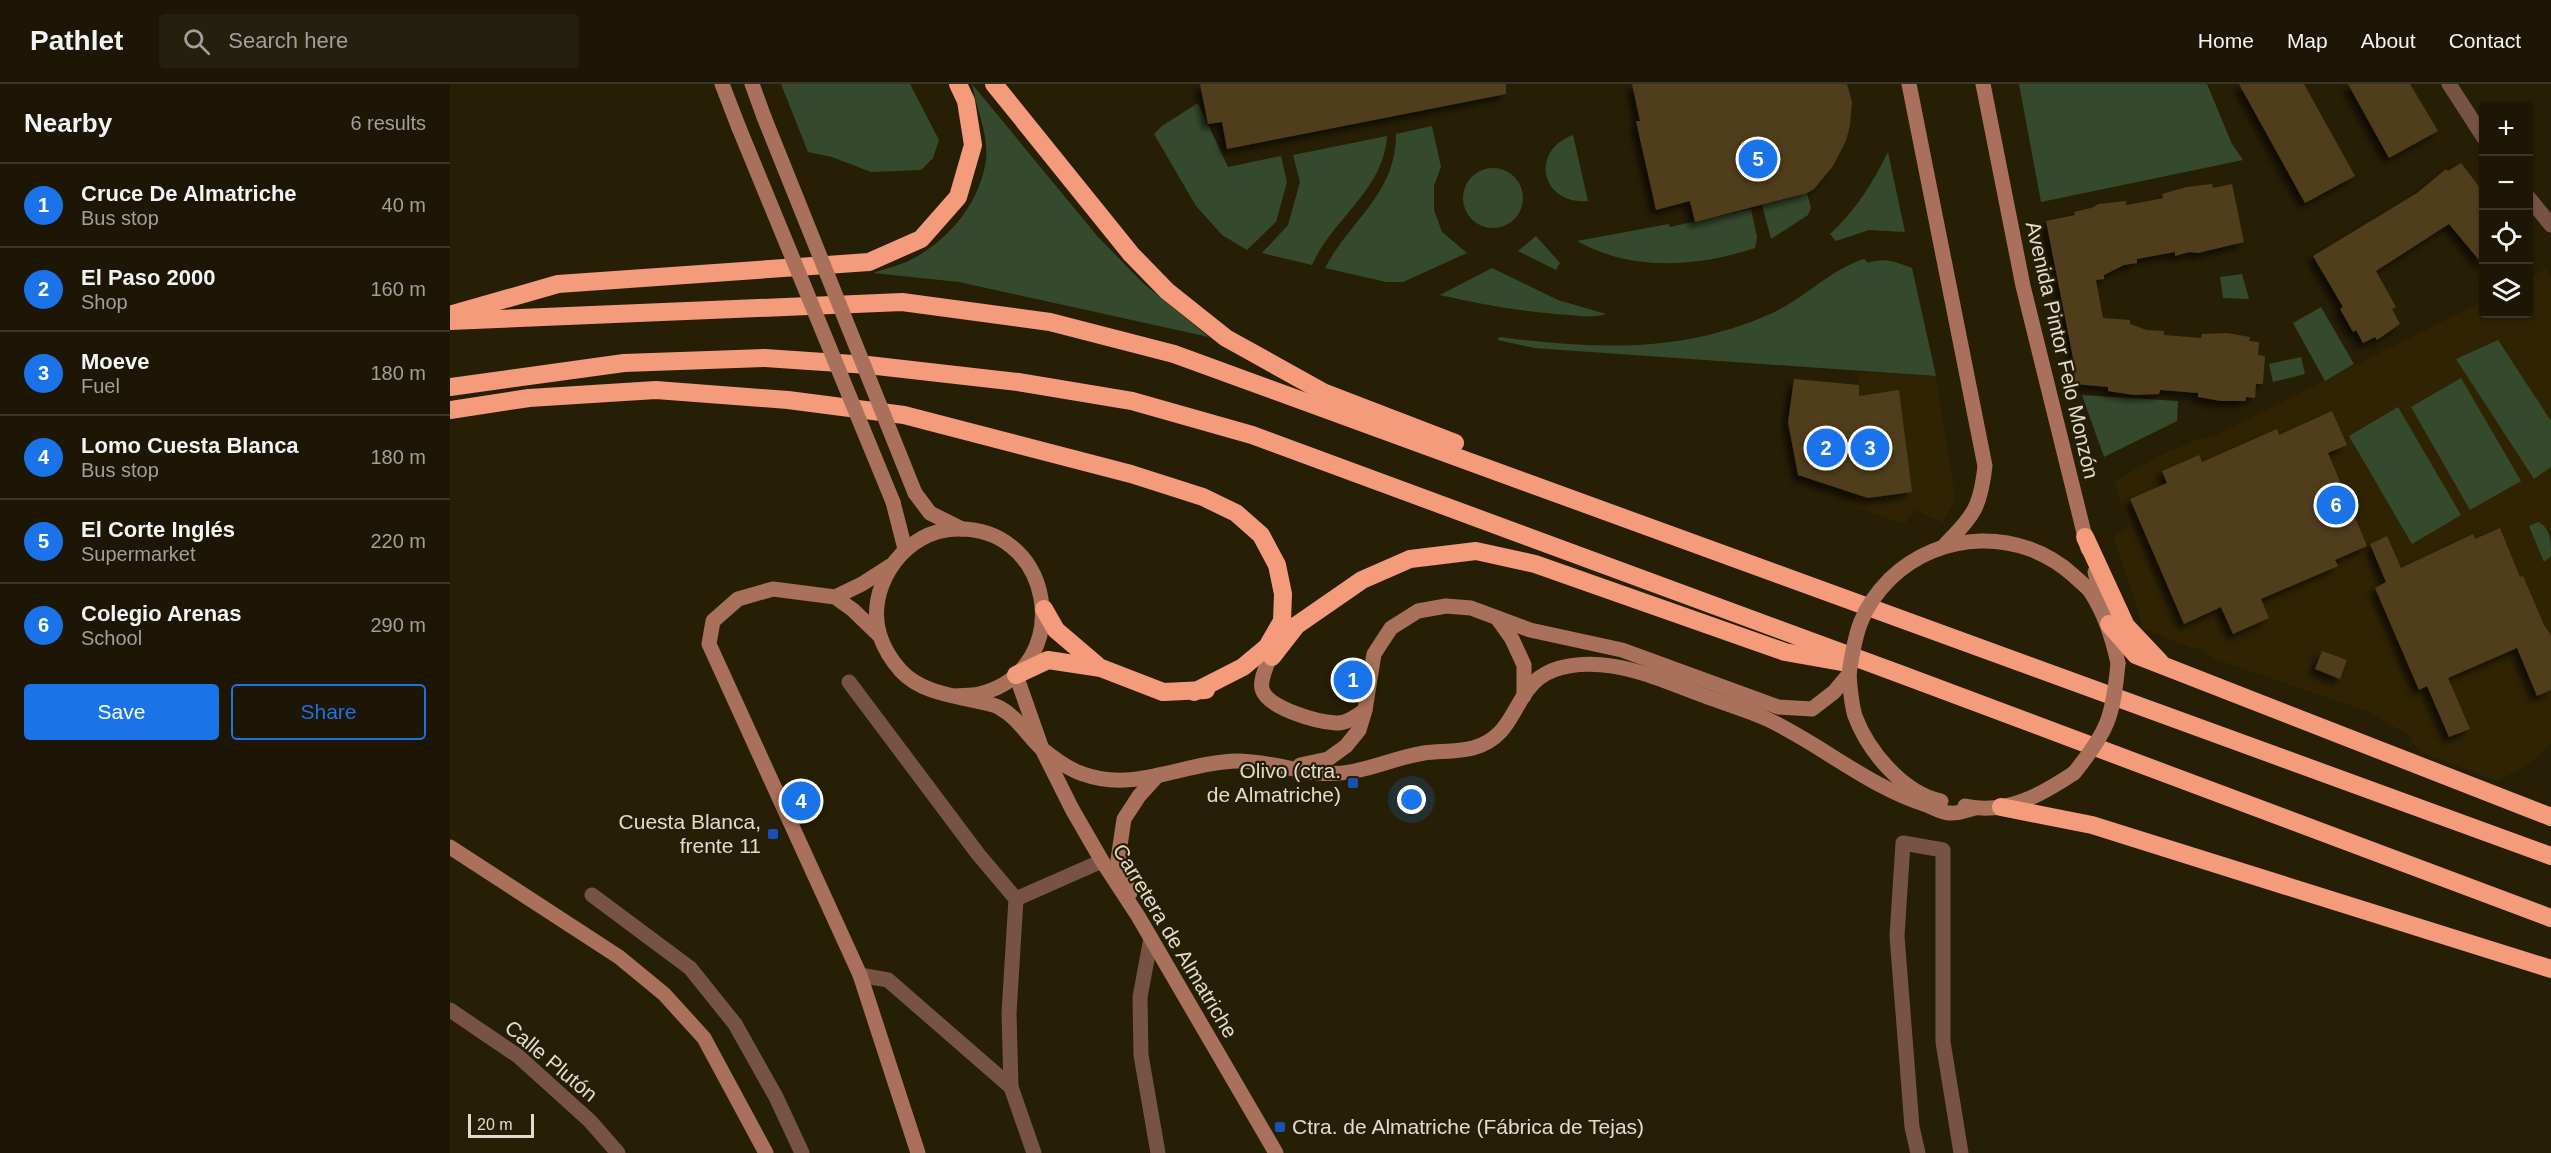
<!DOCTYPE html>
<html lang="en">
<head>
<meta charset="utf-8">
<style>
  body { margin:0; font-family:Helvetica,sans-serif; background:#251f0e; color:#f1f3f6 }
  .controls { position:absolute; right:18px; top:18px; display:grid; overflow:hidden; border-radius:6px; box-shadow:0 2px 4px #0004 }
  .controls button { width:54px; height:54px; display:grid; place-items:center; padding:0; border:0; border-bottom:2px solid #3b3526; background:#1d1604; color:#f1f3f6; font:30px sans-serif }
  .scale { position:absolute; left:18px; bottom:15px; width:66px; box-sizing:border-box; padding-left:6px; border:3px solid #e1dbcd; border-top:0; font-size:16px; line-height:21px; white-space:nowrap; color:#e1dbcd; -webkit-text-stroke:4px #271e06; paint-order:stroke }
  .you { position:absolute; left:962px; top:716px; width:21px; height:21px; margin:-15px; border:4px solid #fff; border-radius:50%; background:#1a73e8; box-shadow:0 0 0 9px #1a73e833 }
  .badge { display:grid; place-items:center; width:39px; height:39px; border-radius:50%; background:#1a73e8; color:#fff; font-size:20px; font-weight:700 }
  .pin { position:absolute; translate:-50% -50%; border:3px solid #fff; box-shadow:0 2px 6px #0006 }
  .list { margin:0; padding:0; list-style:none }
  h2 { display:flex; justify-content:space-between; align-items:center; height:78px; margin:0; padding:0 24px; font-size:26px }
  h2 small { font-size:20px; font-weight:400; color:#a09f9a }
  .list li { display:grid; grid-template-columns:39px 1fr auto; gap:18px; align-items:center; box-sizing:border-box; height:84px; padding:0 24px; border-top:2px solid #3b3526 }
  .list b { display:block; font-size:22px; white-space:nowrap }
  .list p { margin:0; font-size:20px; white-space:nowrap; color:#a09f9a }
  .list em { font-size:20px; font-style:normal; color:#a09f9a }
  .actions { display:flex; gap:12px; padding:18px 24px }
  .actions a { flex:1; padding:14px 0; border:2px solid #1a73e8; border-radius:6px; text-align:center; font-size:21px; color:#1a73e8 }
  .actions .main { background:#1a73e8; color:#fff }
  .icon { flex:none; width:33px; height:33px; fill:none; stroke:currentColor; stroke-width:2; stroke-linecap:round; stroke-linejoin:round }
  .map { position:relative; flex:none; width:2101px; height:1069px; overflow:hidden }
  header { display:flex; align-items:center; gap:36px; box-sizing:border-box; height:84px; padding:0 30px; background:#1d1604; border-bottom:2px solid #3b3526 }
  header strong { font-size:28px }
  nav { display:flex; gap:33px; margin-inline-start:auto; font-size:21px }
  .search { width:420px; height:54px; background:#251f0e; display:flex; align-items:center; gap:15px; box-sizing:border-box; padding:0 21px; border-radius:6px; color:#a09f9a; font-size:22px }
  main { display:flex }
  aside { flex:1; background:#1d1604 }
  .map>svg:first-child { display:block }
</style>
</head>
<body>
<header>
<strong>Pathlet</strong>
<div class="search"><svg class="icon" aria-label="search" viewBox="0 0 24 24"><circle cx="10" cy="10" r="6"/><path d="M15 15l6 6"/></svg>Search here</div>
<nav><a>Home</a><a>Map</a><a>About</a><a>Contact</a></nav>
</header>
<main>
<aside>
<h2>Nearby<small>6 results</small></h2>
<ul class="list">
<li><span class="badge">1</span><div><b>Cruce De Almatriche</b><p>Bus stop</p></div><em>40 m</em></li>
<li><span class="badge">2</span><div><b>El Paso 2000</b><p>Shop</p></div><em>160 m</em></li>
<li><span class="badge">3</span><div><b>Moeve</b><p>Fuel</p></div><em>180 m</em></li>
<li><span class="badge">4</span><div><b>Lomo Cuesta Blanca</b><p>Bus stop</p></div><em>180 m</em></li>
<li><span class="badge">5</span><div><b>El Corte Inglés</b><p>Supermarket</p></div><em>220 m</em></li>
<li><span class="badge">6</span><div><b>Colegio Arenas</b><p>School</p></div><em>290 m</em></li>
</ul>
<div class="actions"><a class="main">Save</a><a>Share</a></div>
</aside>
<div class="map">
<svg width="2101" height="1069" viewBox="0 0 2101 1069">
  <defs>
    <filter id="shadow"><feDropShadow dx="-5.5" dy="5.5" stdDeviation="3" flood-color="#0009"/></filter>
  </defs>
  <rect width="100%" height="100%" fill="#271e06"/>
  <!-- built -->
  <g fill="#2f2304">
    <polygon points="2096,185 2101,191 2101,660 2077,682 2047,697 1974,670 1960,657 1962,653 1916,627 1762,574 1750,564 1741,564 1692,544 1687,522 1663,452 1679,444 1664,397 1713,370 1746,356 1762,353 2033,217 2034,230 2078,230 2079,194"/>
    <polygon points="1409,288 1486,292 1505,414 1493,439 1465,426 1454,440 1403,422 1407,411 1349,391 1338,338 1344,295 1409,301"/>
  </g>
  <!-- green -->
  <g fill="#354a2d">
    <polygon points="331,0 460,0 489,56 483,74 471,86 421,88 382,73 358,68"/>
    <path d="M522,0L648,153L694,200L759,253L509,198L423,189C436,184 453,181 466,173C501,153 530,118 536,76C539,51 526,24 522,0Z"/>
    <polygon points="1569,0 1757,0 1782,60 1793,76 1591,118"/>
    <polygon points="748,19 778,83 831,72 837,98 826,138 797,166 772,151 746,122 704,50 712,42"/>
    <path d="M982,42L991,83L984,102V126L992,148L1017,169L953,198H936L875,184C901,135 946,110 946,50Z"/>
    <path d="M1123,51L1138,117C1091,121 1079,67 1123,51Z"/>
    <path d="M937,52C934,106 882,135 862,181L812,169L838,141L850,98L843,71Z"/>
    <path d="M1438,68L1455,148L1419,146L1386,157L1380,150C1406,126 1422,100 1438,68Z"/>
    <circle cx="1043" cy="114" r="30"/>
    <polygon points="1357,109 1361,124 1358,131 1321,155 1312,121"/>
    <path d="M1301,125L1307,153L1305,164C1247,183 1182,188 1127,157L1219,140L1220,143Z"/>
    <polygon points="1086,152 1110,179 1106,186 1068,167"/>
    <path d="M1414,175L1418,179C1434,173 1446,178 1462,184L1486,292L1084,264L1048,256L1049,253C1145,265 1230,270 1320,230C1353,216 1379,186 1414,175Z"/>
    <path d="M1042,184L1108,216L1156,230C1145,234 1130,232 1119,231C1075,228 1033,221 990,211Z"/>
    <polygon points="1792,190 1799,215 1773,214 1770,193"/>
    <polygon points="1871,223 1904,280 1875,297 1843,239"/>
    <polygon points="2048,256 2101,337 2101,383 2084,395 2006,275"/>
    <polygon points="1851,273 1855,290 1823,298 1819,280"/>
    <polygon points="2011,294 2071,397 2020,426 1961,323"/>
    <polygon points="1632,311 1728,317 1727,337 1654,373"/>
    <polygon points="1948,323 2011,431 1962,460 1899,352"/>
    <path d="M2088,438C2101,444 2101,459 2101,472L2094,478L2079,442Z"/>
  </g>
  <!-- building -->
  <g fill="#503d1b" filter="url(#shadow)">
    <polygon points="750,0 1056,0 1056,10 777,65 772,38 758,40"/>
    <polygon points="1182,0 1397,0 1402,18 1400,41 1396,57 1383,82 1364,105 1357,109 1245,138 1240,117 1206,126 1186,37 1190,37"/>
    <polygon points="1789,0 1854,0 1905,92 1855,119"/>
    <polygon points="1898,0 1960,0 1988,47 1939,74"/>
    <polygon points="2011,79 2034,109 2034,182 1999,140 1926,187 1946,223 1942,225 1950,240 1927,256 1925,253 1913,259 1906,246 1903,248 1890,225 1893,223 1863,172 1967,109 1996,85 1998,87"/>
    <polygon points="1762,100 1763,104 1782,100 1794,158 1748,169 1740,168 1725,172 1725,168 1687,175 1687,179 1674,181 1654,191 1654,195 1646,196 1653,234 1680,236 1680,240 1697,246 1714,247 1714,251 1751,254 1752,250 1777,249 1800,253 1799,257 1809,258 1808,271 1815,272 1813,300 1806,300 1805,314 1796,313 1796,317 1771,317 1748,313 1748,309 1710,306 1709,310 1684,311 1658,307 1658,303 1624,300 1625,284 1596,137 1625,131 1624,128 1641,124 1649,120 1676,117 1676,121 1693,118 1713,114 1712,110 1736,103"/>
    <polygon points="1344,295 1409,301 1409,312 1449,306 1462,408 1418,414 1348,391 1338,338"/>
    <polygon points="1882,327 1897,361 1878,369 1917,462 1885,476 1888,482 1811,515 1819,534 1783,550 1771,523 1734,540 1680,415 1717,399 1712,387 1749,371 1752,378 1827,345 1829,351"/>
    <polygon points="2050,444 2070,493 2073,492 2094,541 2101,551 2101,606 2087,612 2067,564 1998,594 2020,645 1999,653 1977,602 1969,606 1925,504 1936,498 1920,460 1937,452 1951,484 2023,450 2025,455"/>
    <polygon points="1872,567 1897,576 1890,595 1865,585"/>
  </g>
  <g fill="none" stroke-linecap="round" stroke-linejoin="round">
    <!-- street -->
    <g stroke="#775346" stroke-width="15">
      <polyline points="1999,0 2034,54"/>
      <polyline points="2078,113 2101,141"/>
      <polyline points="399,598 528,770 566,815"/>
      <polyline points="142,811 240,884 285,940 326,1013 352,1069"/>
      <polyline points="566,815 652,777"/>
      <polyline points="701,854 690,913 691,971 708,1069"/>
      <polyline points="410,891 438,896 561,1003 584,1069"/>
      <polyline points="0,926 68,972 140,1037 168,1069"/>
      <polyline points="561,1003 559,929 566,815"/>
      <polyline points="1468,1069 1462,1043 1447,852 1453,759 1493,766 1493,958 1511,1069"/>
    </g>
    <!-- secondary -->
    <g stroke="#a9705b" stroke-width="15">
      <polyline points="272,0 289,44"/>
      <polyline points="302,0 314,33"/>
      <path d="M1459,0L1535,382C1530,426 1523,431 1494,462"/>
      <polyline points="1533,0 1573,202 1638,465"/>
      <polyline points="465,409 480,429 512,445"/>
      <polyline points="443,418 455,465"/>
      <polyline points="1645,488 1659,540"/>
      <path d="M1440,495C1490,446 1571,444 1623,491C1628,496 1635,501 1640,507C1655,530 1662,553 1668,579"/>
      <polyline points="385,513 412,500 440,482"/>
      <polyline points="1047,534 1062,555 1074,581 1074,612"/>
      <polyline points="430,552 403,526 385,513 323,505 288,515 263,537 259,560 410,891 468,1069"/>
      <path d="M818,578C815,586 810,597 812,605C817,624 867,638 886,639C896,640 907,632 915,626"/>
      <path d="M1399,590C1400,603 1401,619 1405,632C1418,667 1453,709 1491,717"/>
      <polyline points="566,591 592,665 622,725 652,777 688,832 826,1069"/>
      <path d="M504,612C512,611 521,612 529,610C629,586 605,432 496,446C450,453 415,507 430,552C434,564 442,577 451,587C471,608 500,611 526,617C534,619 544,620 550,624C567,633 577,651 591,664C602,673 620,686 633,690C685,709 735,678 787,677C815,677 842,686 869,689C908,693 937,675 974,669C990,667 1007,668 1023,664C1064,653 1063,614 1089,594C1106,581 1132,579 1153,581C1188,584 1222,600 1255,612C1276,620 1297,626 1317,635C1372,661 1419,703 1477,721C1484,724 1493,729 1500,729C1508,730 1517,726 1525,724"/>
      <polyline points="850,681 878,675 896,662 909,646 915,626 924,570 941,544 968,527 996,522 1021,524 1080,546 1172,566 1328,623 1362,625 1384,608 1399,590"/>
      <path d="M1515,722C1556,731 1591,711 1624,689"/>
      <polyline points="0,763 169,873 214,910 254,954 316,1069"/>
      <polyline points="680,809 668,775 674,735 689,712 708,691"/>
    </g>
    <!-- highway -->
    <g stroke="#f39b7a" stroke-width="18">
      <polyline points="544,0 681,170 717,207 776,254 875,309 1005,359"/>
      <polyline points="3,230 108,200 419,178 471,155 508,113 523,61 516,17 508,0"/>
      <polyline points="0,237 452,218 600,238 724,270 2101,772"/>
      <polyline points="0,303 174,279 315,274 418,281 568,298 682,317 802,351 1450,590 2101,834"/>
      <polyline points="0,326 79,314 206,306 338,316 454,331 681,390 753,413 786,429 811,451 827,481 833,510 832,537 817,563 793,583 744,608"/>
      <polyline points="1635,453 1676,542 1710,578"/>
      <polyline points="594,525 606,546 647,581"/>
      <polyline points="1659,540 1686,571 2101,733"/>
      <polyline points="822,573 847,541 912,496 960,475 1026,467 1085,480 1335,568 1397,579"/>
      <polyline points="566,591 598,576 651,584 713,608 756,606"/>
      <polyline points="1551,723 1642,741 2101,885"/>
    </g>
    <!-- secondary-bridge -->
    <g stroke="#a9705b" stroke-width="15">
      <polyline points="314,33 465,409"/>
      <polyline points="289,44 443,418"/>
      <path d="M1399,590C1405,550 1410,525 1440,495"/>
      <path d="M1624,689C1658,647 1663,633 1668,579"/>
    </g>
  </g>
  <!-- markers -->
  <g fill="#1a4fb4" stroke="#271e06" stroke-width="2">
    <rect x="897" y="693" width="12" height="12" rx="3"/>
    <rect x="317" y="744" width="12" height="12" rx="3"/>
    <rect x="824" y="1037" width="12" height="12" rx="3"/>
  </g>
  <g text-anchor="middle" stroke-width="4.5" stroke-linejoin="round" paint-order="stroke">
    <!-- street labels -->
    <g font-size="21" fill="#e1dbcd" stroke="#271e06">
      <text transform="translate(1612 266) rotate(77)" y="7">Avenida Pintor Felo Monzón</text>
      <text transform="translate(725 857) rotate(59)" y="7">Carretera de Almatriche</text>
      <text transform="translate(101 977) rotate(40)" y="7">Calle Plutón</text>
    </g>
    <!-- poi labels -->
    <g font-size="21" fill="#e1dbcd" stroke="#271e06" text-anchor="end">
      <text x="891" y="694">Olivo (ctra.<tspan x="891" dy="24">de Almatriche)</tspan></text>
      <text x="311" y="745">Cuesta Blanca,<tspan x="311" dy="24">frente 11</tspan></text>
      <text x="842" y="1050" text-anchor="start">Ctra. de Almatriche (Fábrica de Tejas)</text>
    </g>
  </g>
</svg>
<div class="controls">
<button>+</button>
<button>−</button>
<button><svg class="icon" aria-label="locate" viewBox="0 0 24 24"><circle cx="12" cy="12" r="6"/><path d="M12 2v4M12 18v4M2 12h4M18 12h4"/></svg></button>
<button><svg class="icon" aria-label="layers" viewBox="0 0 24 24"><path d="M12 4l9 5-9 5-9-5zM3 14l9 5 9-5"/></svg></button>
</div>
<div class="scale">20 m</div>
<div class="you"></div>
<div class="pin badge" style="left:903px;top:596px">1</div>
<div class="pin badge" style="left:1376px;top:364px">2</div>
<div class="pin badge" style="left:1420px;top:364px">3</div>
<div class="pin badge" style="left:351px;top:717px">4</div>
<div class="pin badge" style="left:1308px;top:75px">5</div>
<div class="pin badge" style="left:1886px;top:421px">6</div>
</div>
</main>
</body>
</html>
